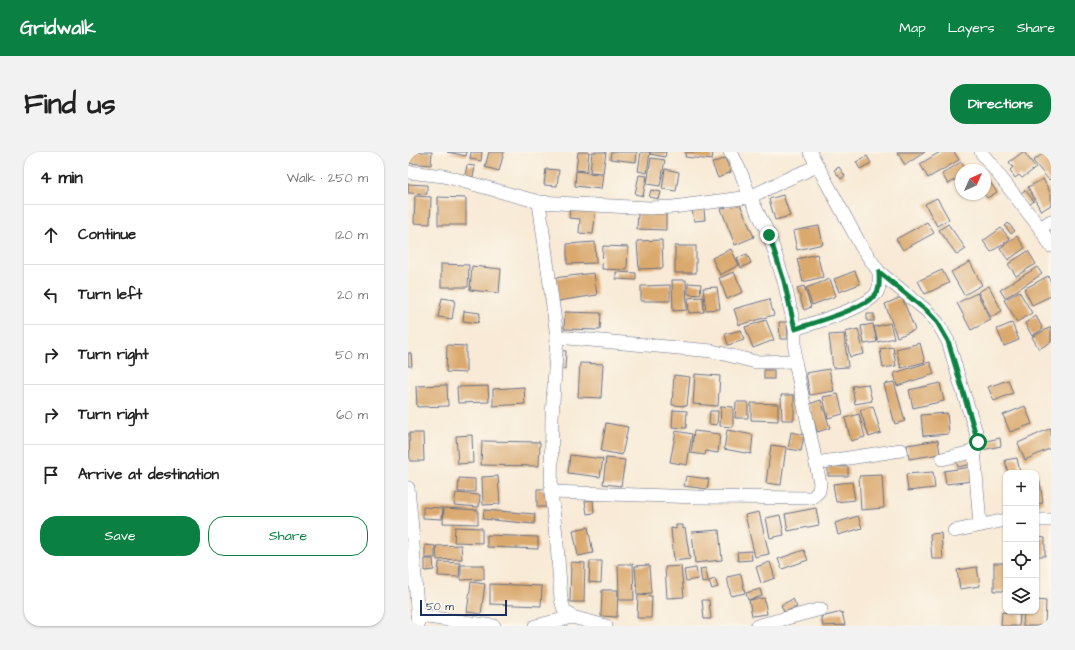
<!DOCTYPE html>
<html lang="en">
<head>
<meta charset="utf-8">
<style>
  body { margin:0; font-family:"Architects Daughter",sans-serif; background:#f2f2f2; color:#222 }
  .controls { position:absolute; right:12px; bottom:12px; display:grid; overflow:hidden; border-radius:8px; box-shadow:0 1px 3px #0004 }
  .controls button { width:36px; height:36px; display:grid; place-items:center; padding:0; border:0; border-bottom:1px solid #e0e0e0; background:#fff; color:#222; font:20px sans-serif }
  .compass { position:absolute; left:547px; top:12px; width:36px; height:36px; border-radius:50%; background:#fff; box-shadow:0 1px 3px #0004; rotate:45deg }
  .scale { position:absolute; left:12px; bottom:10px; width:87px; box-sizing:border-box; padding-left:4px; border:2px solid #1b2f5e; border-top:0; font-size:11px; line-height:14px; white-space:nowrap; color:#1b2f5e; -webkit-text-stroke:3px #fbf7ec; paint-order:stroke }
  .stop { position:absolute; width:12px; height:12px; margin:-9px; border:3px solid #0b8043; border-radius:50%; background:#fff }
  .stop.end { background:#0b8043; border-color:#fff; box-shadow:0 1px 4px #0008 }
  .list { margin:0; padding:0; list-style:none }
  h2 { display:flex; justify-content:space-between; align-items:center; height:52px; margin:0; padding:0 16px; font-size:17px }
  h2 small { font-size:13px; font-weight:400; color:#767676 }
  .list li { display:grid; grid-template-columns:26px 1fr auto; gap:12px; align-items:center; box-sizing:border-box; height:60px; padding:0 16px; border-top:1px solid #e0e0e0 }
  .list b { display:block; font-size:15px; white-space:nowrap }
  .list em { font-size:13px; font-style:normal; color:#767676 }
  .actions { display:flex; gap:8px; padding:12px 16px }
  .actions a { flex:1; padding:9px 0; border:1px solid #0b8043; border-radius:16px; text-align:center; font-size:14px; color:#0b8043 }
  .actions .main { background:#0b8043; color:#fff }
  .icon { flex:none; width:22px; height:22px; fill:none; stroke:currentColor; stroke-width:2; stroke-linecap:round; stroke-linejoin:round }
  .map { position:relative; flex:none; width:643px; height:474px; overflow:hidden; border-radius:16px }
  header { display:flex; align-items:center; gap:24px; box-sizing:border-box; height:56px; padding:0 20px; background:#0b8043; color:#fff }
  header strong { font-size:19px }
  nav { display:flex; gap:22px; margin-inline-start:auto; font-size:14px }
  .intro { display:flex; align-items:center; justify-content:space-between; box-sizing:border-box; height:96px; padding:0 24px }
  h1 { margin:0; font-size:28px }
  .button { padding:10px 18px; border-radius:16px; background:#0b8043; color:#fff; font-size:14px; font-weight:700 }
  main { display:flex; gap:24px; padding:0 24px }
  aside { flex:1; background:#fff; border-radius:16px; box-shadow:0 1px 3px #0004 }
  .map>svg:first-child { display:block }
</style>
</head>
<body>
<header>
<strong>Gridwalk</strong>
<nav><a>Map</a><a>Layers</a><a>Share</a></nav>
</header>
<div class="intro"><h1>Find us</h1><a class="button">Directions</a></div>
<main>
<aside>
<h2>4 min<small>Walk · 250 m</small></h2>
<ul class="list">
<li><svg class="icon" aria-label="ahead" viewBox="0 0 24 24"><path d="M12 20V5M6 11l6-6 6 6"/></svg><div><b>Continue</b></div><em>120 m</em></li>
<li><svg class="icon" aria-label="left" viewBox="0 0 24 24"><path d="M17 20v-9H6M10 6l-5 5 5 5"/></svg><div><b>Turn left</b></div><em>20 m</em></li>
<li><svg class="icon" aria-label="right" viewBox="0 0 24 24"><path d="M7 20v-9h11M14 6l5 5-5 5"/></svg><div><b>Turn right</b></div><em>50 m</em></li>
<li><svg class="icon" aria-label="right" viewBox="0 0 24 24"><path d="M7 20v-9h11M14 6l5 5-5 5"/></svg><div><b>Turn right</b></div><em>60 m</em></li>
<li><svg class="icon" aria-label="arrive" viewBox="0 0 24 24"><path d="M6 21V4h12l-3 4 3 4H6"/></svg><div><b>Arrive at destination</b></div></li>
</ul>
<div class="actions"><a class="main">Save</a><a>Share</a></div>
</aside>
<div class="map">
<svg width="643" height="474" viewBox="0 0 643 474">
  <rect width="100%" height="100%" fill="#fbf7ec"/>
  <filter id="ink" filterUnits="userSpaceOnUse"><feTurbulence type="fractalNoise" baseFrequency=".025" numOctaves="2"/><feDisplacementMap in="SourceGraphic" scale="8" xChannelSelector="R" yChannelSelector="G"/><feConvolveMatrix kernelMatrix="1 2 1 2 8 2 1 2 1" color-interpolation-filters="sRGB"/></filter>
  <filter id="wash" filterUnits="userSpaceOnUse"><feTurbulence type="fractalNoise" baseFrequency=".012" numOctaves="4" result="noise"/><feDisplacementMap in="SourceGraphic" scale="16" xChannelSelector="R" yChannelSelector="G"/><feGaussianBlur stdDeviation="0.9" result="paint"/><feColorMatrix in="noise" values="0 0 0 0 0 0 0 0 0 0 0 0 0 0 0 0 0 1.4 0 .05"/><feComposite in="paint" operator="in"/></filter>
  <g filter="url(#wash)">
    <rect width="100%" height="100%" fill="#f8ead6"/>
    <g id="blocks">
      <!-- building -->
      <g fill="#daa96e">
        <polygon points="0,0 24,0 23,13 0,11"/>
        <polygon points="39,0 59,0 58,4"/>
        <polygon points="63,0 74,0 73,9 62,7"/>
        <polygon points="81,0 96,0 91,19 77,15"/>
        <polygon points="170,0 181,0 179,19 168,18"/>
        <polygon points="184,0 198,0 195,21 182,20"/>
        <polygon points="203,0 229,0 228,10 202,7"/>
        <polygon points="233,0 242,0 239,21 230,19"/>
        <polygon points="242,0 258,0 257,5 242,2"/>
        <polygon points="278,0 305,0 304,8 277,5"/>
        <polygon points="489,0 517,0 497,13"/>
        <polygon points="532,0 546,0 551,8 520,26 512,12"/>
        <polygon points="615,0 616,0 628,16 614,26 611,23 607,26 602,18 605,15 601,10"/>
        <polygon points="637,0 643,7 643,26 641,28 625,9"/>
        <polygon points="459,4 463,11 452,17 448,10"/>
        <polygon points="243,6 257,8 252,34 239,32"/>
        <polygon points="317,6 323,20 310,26 304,11"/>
        <polygon points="553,10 558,18 553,18 553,24 540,32 534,22"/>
        <polygon points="59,13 67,14 65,25 57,24"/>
        <polygon points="431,15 437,24 433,27 426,18"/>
        <polygon points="138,17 151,18 149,34 136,33"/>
        <polygon points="257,17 271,20 268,39 254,37"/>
        <polygon points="168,19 195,23 193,37 167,34"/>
        <polygon points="231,23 239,24 235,44 227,42"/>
        <polygon points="577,23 589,40 579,46 576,42"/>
        <polygon points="635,27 643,42 643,53 633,59 620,35"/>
        <polygon points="0,32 19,33 19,42 0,41"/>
        <polygon points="243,38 253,40 251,47 241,45"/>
        <polygon points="617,38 626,49 621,53 612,42"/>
        <polygon points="375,43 382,64 367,68 361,47"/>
        <polygon points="7,44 23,45 22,72 6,71"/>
        <polygon points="30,45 58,46 58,73 30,73"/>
        <polygon points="529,46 541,67 529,74 517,52"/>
        <polygon points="331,50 346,85 327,93 313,57"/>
        <polygon points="162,54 188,56 185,82 171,81 172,67 161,66"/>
        <polygon points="296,57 297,68 286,69 284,58"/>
        <polygon points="230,61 258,61 258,78 229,77"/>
        <polygon points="519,70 526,81 495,98 488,87"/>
        <polygon points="600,71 607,79 603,82 597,74"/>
        <polygon points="540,72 558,97 549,103 531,78"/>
        <polygon points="411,74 415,92 389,98 385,79"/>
        <polygon points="593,76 602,87 583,100 575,89"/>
        <polygon points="609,84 617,96 600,108 592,96"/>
        <polygon points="254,88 255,116 231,117 229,89"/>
        <polygon points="187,90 188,111 159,112 159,92"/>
        <polygon points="195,94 220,95 219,118 194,117"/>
        <rect x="267" y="94" width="21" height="27"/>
        <polygon points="323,97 331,113 312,123 304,106"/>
        <polygon points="620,99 628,112 608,124 600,112"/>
        <polygon points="339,102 343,111 333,116 329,106"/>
        <polygon points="409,102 415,125 395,130 389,107"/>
        <polygon points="562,110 574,133 556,143 543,120"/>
        <polygon points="33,112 61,113 60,135 33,135"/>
        <polygon points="64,114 93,117 91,141 62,138"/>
        <polygon points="629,115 634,122 597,146 592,138"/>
        <polygon points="534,118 541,131 517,142 510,129"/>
        <polygon points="447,119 452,132 431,140 426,127"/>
        <polygon points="208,120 228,121 228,128 208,127"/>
        <polygon points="326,120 335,140 319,147 311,126"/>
        <polygon points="186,121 189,143 150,149 146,126"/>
        <polygon points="640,124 643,130 643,144 624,153 616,137"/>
        <polygon points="422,127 428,144 404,153 398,136"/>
        <polygon points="264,128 278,128 279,158 265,159"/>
        <polygon points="280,131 293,132 292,143 280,142"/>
        <polygon points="262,133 262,149 233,149 233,134"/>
        <polygon points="396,134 403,155 396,158 389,136"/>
        <polygon points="581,134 594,159 583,165 570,140"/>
        <polygon points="309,135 312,157 298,158 295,136"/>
        <polygon points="611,139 624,161 609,170 596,148"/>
        <polygon points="569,141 583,168 563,178 549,151"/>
        <polygon points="295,145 296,160 281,161 280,146"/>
        <polygon points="494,145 507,178 489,185 477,152"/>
        <polygon points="34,146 47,148 44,167 30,165"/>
        <polygon points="361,147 366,163 331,173 326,157"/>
        <polygon points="56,159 72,161 70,171 55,169"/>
        <polygon points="157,160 193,161 192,178 156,177"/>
        <rect x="459" y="162" width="7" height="7"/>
        <polygon points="628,164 635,177 624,184 617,171"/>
        <polygon points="358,168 366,188 345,196 337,175"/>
        <polygon points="371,170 379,170 380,187 372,187"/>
        <polygon points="482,171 486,186 470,190 466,175"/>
        <polygon points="604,171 611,188 596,194 589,177"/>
        <polygon points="465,172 469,190 456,192 453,174"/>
        <polygon points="643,175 643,190 631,197 624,185"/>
        <polygon points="450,177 456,202 442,205 437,180"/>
        <polygon points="333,178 336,188 320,193 317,182"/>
        <polygon points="436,182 440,215 425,216 421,183"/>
        <polygon points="512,191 517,210 493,216 488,197"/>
        <polygon points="39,193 58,194 58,221 38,220"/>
        <polygon points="485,195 488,214 475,216 472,197"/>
        <polygon points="149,198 158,199 157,217 147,216"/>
        <polygon points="0,201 3,201 4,214 0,214"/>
        <polygon points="522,210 526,222 489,234 486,221"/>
        <polygon points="172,211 195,212 193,246 170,245"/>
        <polygon points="421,217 426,239 402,243 398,221"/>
        <rect x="356" y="218" width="10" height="9"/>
        <polygon points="287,222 312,224 310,254 285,252"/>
        <polygon points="266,223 282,225 279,254 264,253"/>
        <polygon points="600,228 605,241 586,249 580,235"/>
        <polygon points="486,230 497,269 487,272 476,232"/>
        <polygon points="532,231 536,249 505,256 501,238"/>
        <polygon points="460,232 464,249 447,252 444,234"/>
        <polygon points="39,233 40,254 9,255 8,234"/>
        <polygon points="80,234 81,250 50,251 49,235"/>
        <polygon points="116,235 117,252 85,254 85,237"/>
        <polygon points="430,242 435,262 420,266 415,245"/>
        <polygon points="373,243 386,243 386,268 374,268"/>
        <polygon points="413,248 422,276 409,280 401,252"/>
        <polygon points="328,250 340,250 340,266 327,266"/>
        <polygon points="343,251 370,252 370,269 343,268"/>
        <polygon points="313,254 325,255 325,275 312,274"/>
        <polygon points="465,254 473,281 461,285 452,258"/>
        <polygon points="617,254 624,272 602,280 595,263"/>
        <polygon points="265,258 279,259 278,276 264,275"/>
        <polygon points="302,259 310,259 309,273 301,272"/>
        <polygon points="539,261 541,282 515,284 513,263"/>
        <polygon points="451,262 457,285 443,289 437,266"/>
        <polygon points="198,271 220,275 214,303 193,299"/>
        <polygon points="643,276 643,296 617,308 610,291"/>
        <polygon points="319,278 345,283 343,302 316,297"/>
        <polygon points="268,279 284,282 279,313 262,310"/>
        <polygon points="286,279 312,282 310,301 298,299 297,303 283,301"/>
        <polygon points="383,280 396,283 393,299 380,297"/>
        <polygon points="1,281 15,281 16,309 2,309"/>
        <polygon points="64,283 65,311 50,312 48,284"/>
        <polygon points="592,286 593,294 574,298 573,290"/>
        <polygon points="530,288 532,302 501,307 499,293"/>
        <polygon points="74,289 132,290 131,314 73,313"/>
        <polygon points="363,293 378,295 373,333 358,331"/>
        <polygon points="162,303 195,307 192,325 160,321"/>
        <polygon points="563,304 564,312 550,315 548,308"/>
        <polygon points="198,306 217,308 213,334 195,332"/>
        <polygon points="609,306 612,321 600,321 597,308"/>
        <polygon points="420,314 440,315 440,324 420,324"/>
        <polygon points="563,315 565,329 538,332 536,319"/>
        <polygon points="525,320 527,336 500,339 498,322"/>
        <polygon points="474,323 476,356 453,358 451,324"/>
        <polygon points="90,324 92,352 75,353 74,325"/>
        <polygon points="278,324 301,327 299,337 276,334"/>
        <polygon points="51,326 67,327 67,340 50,340"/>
        <polygon points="444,330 447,348 428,350 425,332"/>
        <polygon points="632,330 635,351 628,352 628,331"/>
        <polygon points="129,337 140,337 141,355 129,355"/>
        <polygon points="48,341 72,343 71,355 46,353"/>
        <polygon points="185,348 186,361 179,362 177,349"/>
        <polygon points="15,355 35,356 34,367 15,366"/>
        <polygon points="36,356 70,358 70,372 35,371"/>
        <polygon points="408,356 411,373 380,379 377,362"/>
        <polygon points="76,358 127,362 126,372 75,367"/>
        <polygon points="351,360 361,402 347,405 337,363"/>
        <polygon points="372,363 376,383 362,386 358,366"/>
        <polygon points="450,364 454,376 430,383 427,371"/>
        <polygon points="268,373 275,373 275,377 277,376 282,407 266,409 263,376 268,377"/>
        <polygon points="47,375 74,376 74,391 46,390"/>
        <polygon points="180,375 185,401 170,404 165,378"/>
        <polygon points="311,378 314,408 287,411 284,380"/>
        <polygon points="533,381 535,407 524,407 522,382"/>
        <polygon points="79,383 130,385 130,397 79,395"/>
        <polygon points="630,385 637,386 637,404 629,404"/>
        <polygon points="17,393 27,394 27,406 17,406"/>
        <polygon points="53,393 54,407 29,408 28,394"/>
        <polygon points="396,398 400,408 374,417 370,407"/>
        <polygon points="343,399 344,408 330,409 329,400"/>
        <polygon points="17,407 25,407 26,418 17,419"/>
        <polygon points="182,409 194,409 193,431 181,430"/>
        <polygon points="31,410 52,411 51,425 30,424"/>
        <polygon points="163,410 177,411 176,450 162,450"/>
        <polygon points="362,410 367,426 353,431 348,415"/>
        <rect x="586" y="411" width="12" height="28"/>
        <polygon points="210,412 225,412 226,448 211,448"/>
        <polygon points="53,413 76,413 76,427 53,428"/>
        <polygon points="241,413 243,441 229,442 227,414"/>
        <polygon points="273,414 276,445 259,446 257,415"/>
        <polygon points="569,415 572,434 552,437 549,418"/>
        <polygon points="288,416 290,427 278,429 276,418"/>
        <polygon points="298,416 300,430 294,431 292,417"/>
        <polygon points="333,422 337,441 323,444 319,425"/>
        <polygon points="307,427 310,435 304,437 301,429"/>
        <polygon points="63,430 77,432 73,462 59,460"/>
        <polygon points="82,432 134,434 133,454 82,452"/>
        <polygon points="352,437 354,444 340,448 338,441"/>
        <polygon points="194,438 210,438 209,465 193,464"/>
        <polygon points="230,443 244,444 243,466 229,466"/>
        <polygon points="356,446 359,462 344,464 341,448"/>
        <polygon points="385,447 389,455 376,460 373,453"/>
        <polygon points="294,448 301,448 303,467 296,467"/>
        <polygon points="628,448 638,449 637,474 615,474 616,459 628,459"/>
        <polygon points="434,460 437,473 415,474 413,465"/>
        <polygon points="594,460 612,462 611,474 593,474"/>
      </g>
    </g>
  </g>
  <g filter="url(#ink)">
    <use href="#blocks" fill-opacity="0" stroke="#687088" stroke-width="1"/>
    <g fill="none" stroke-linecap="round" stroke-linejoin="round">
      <defs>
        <g id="street">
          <polyline points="402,0 453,94 471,120 519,159 529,170 540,189 552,230 568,280 570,290 566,297 560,301 534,307"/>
          <polyline points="573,0 632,76 643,94"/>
          <polyline points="0,20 36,24 131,50 241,56 265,55 342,45 375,29 409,14"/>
          <polyline points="131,50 149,185 144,266 143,340 149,392 153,447 156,458 164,465 198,474"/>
          <polyline points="632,76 643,69"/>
          <path d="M387,177C404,171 465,155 470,138C472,133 471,125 471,120"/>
          <polyline points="149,185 304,199 348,210 387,209"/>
          <polyline points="566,297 572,373"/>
          <polyline points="408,311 493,298"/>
          <polyline points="0,336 4,376 10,474"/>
          <polyline points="143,340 290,345 404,346 411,339 412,331 387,209 387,177 376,129 361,83 342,45 333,21 325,4 322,0"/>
          <polyline points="628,368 643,368"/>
          <polyline points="546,379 598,368"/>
          <polyline points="9,461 19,465 86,474"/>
          <polyline points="127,474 164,465"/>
          <polyline points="349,474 413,457"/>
        </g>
      </defs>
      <!-- street casing -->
      <use href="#street" stroke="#687088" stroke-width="14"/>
      <!-- street -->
      <use href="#street" stroke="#fff" stroke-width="13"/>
    </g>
  </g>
  <g fill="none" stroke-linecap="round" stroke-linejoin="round" filter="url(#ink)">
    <!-- route -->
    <path stroke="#0b8043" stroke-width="5" d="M361,83L376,129L387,177C404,171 465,155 470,138C472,133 471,125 471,120L519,159L529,170L540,189L570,290"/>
  </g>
</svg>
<div class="controls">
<button>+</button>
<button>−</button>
<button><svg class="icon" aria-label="locate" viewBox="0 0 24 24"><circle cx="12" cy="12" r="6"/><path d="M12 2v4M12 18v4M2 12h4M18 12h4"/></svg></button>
<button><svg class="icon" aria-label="layers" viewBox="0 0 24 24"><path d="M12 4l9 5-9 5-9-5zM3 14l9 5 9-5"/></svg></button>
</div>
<svg class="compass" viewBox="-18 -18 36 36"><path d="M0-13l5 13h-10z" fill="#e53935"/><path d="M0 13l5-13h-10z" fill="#767676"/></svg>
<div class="scale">50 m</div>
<div class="stop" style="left:570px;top:290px"></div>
<div class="stop end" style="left:361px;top:83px"></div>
</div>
</main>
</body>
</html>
